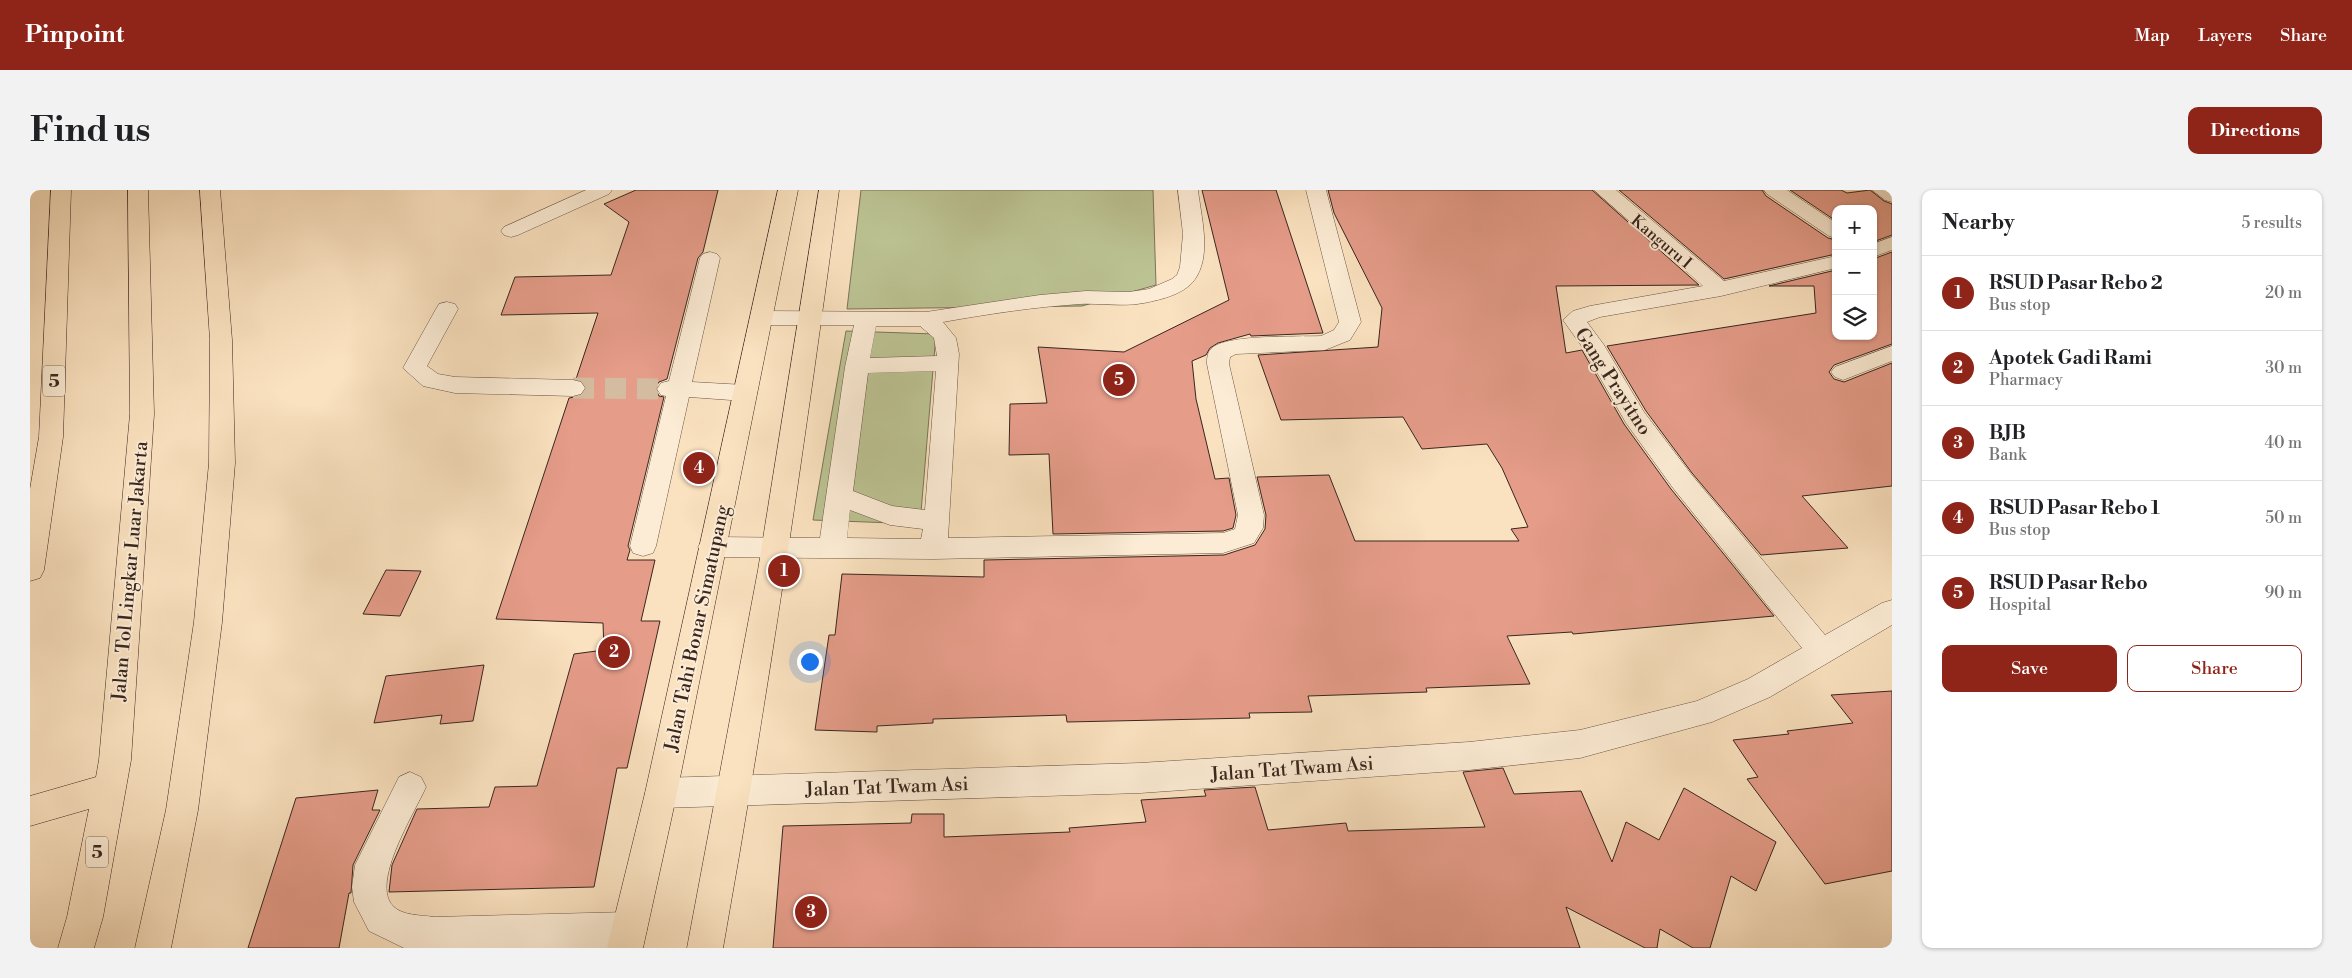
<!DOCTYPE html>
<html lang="en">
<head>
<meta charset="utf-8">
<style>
  body { margin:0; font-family:"Libre Bodoni",serif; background:#f2f2f2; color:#202124 }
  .controls { position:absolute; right:15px; top:15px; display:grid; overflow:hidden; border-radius:10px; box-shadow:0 1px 4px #0004 }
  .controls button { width:45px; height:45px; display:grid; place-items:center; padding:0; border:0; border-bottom:1px solid #e0e0e0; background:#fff; color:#202124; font:25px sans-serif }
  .you { position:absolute; left:779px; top:471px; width:18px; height:18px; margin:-12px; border:4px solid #fff; border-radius:50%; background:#1a73e8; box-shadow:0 0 0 8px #1a73e833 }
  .badge { display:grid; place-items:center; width:32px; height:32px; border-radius:50%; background:#8f2418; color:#fff; font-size:16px; font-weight:700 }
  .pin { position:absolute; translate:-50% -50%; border:2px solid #fff; box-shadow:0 1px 5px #0006 }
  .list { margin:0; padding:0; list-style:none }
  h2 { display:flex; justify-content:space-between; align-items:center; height:65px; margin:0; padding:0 20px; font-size:21px }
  h2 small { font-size:16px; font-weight:400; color:#757577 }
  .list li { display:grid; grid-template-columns:32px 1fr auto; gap:15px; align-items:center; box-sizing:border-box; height:75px; padding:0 20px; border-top:1px solid #e0e0e0 }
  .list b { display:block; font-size:19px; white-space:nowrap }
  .list p { margin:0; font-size:16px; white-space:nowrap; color:#757577 }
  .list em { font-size:16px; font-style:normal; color:#757577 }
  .actions { display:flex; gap:10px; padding:15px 20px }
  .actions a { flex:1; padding:11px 0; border:1px solid #8f2418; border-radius:10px; text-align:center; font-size:18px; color:#8f2418 }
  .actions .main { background:#8f2418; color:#fff }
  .icon { flex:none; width:28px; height:28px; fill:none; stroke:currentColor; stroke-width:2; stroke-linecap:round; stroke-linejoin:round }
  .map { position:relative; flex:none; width:1862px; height:758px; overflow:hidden; border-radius:10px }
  header { display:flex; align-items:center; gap:30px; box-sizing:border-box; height:70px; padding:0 25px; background:#8f2418; color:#fff }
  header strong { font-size:24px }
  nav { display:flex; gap:28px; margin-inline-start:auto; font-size:18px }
  .intro { display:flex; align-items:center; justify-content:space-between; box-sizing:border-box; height:120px; padding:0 30px }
  h1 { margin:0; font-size:35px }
  .button { padding:12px 22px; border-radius:10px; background:#8f2418; color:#fff; font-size:18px; font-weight:700 }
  main { display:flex; gap:30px; padding:0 30px }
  aside { flex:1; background:#fff; border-radius:10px; box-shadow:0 1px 4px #0004 }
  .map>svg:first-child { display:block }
</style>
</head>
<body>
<header>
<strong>Pinpoint</strong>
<nav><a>Map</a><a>Layers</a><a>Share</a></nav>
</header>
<div class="intro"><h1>Find us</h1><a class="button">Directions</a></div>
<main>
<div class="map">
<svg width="1862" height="758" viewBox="0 0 1862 758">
  <rect width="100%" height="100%" fill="#fae1bf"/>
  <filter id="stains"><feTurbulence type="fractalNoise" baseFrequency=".004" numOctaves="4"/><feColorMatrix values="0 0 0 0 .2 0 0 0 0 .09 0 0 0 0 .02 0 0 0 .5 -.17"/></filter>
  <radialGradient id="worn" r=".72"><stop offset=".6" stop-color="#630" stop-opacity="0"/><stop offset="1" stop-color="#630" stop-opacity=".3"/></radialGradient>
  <!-- green -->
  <g fill="#bcc393" stroke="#7a7459">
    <polygon points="831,0 1123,0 1126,95 1052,116 817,119"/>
    <polygon points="816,141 906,144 890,334 783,330"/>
  </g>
  <!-- building -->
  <g fill="#e59c89" stroke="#39261f">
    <polygon points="606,0 688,0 673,62 668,68 637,189 629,192 625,198 629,206 634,207 598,356 600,360 597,370 625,370 611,431 630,431 597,578 587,578 564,697 359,702 362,675 387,619 459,617 465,597 507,596 544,464 574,460 573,433 466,429 539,208 551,206 557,199 553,191 546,189 568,123 471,125 485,87 581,85 599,32 574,14"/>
    <polygon points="1172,0 1246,0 1293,143 1221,146 1220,144 1188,153 1180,158 1176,165 1162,171 1166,209 1185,289 1199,288 1206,325 1203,338 1193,341 1023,344 1019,264 979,265 980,214 1017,213 1008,157 1094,162 1199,110"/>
    <polygon points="1298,0 1562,0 1669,95 1526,96 1536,163 1552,160 1594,234 1641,299 1744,426 1543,444 1542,442 1477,446 1500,494 1396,498 1397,502 1278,506 1282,522 1219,523 1220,528 1037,532 1036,525 903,529 903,533 847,536 847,542 785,540 799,445 805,445 812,384 954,387 954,370 1194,365 1225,355 1235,339 1236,325 1227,287 1299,285 1325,351 1489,351 1481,339 1498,337 1472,278 1457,254 1392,259 1373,227 1251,230 1228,165 1348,157 1352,118 1304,23"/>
    <polygon points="1589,0 1732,0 1736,6 1798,48 1806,50 1806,64 1694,89"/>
    <polygon points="1760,0 1811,0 1817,3 1840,0 1854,11 1862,14 1862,45 1843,52 1843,19 1806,19 1806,31"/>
    <polygon points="1862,62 1862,154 1804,175 1799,182 1804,189 1814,192 1862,173 1862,296 1772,306 1818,358 1731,365 1662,283 1616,221 1577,156 1786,123 1784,96 1739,96 1806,80 1806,146 1843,146 1843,69"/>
    <polygon points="356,380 391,381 370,426 333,424"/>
    <polygon points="454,475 443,531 410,534 412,525 344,533 356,486"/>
    <polygon points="1862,501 1862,681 1795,694 1717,589 1728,587 1703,550 1759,544 1757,541 1823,533 1801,505"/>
    <polygon points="1473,578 1484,604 1551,601 1582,672 1596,632 1629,650 1654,598 1746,652 1726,701 1701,686 1680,758 1663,758 1630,739 1627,758 1615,758 1536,717 1550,758 743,758 753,636 881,633 882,624 914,624 914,647 1040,642 1039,638 1116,632 1111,610 1176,606 1174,600 1225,597 1238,640 1316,633 1318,641 1455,637 1433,582"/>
    <polygon points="348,600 342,620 350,620 323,675 321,703 319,703 309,758 218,758 266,608"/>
  </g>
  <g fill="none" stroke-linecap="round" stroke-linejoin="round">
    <!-- minor-tunnel -->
    <polyline stroke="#d3bc9f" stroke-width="21" stroke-dasharray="21 11" stroke-linecap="butt" points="543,198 639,199"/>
    <defs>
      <g id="minor">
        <polygon points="556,0 582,0 579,4 488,45 481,47 474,45 471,41 474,37"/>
        <path d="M1148,0H1168C1171,26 1181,62 1167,86C1157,104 1133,109 1114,113C1093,117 1071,113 1050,114C1004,117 958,124 913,132L926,148L929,164L918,348L1193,343L1205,339L1208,325L1177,174C1177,169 1177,163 1181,159C1195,144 1268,147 1291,146L1304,140L1309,132L1276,0H1296L1331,132L1320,150L1295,160L1206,164L1200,167L1199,174L1234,325L1233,338L1224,353L1193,363L903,369L682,367L672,364L668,357L672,350L682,347L790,348L815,177L824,135H732L724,133L721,128L724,123L732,121L896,122L1010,105L1056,101L1099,102L1119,99L1142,89L1147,85L1150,77L1153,44ZM846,136H890L904,148L907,166L840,168ZM906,181L895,320L862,316L823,301L838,183ZM820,320L860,335L893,339L891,349L817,348Z"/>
        <polygon points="1564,0 1586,0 1694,91 1806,66 1806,78 1691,106 1570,127 1557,132 1574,155 1614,222 1661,284 1795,445 1852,413 1862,410 1862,435 1740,507 1682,532 1550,568 1439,580 1110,603 631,618 620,614 615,603 620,592 631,588 1110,573 1439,552 1550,540 1667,511 1718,489 1772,458 1643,298 1596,233 1553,158 1533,130 1543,121 1560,116 1673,96"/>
        <polygon points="1734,0 1757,0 1806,33 1806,48 1799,46 1737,4"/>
        <polygon points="1842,0 1862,0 1862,12 1855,10"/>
        <polygon points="1862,47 1862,60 1843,67 1843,54"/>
        <polygon points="680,62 687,64 690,68 662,192 715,195 723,197 727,203 723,209 715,211 659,207 626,356 623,363 613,366 603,363 600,356 636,206 631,205 627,199 631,193 639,191 670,68 673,64"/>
        <polygon points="417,112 425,114 428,119 397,176 408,184 425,187 543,190 551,192 555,198 551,204 543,206 425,203 393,196 373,178 406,119 409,114"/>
        <polygon points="1862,156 1862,171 1813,190 1805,187 1801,182 1805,177"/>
        <path d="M380,582L391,587L396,597C385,622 340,693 363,716C372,726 392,725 404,727L599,722L612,727L617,740L612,753L599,758H374L339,741L324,712L322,697L325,675L369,587Z"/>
      </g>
      <g id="highway">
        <polygon points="21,0 41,0 33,247 14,380 10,388 0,391 0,299 9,247"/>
        <polygon points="98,0 118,0 124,224 101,570 73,727 64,758 28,758 37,727 59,619 0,636 0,606 66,587 69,570 100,224"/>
        <polygon points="170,0 190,0 202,150 205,273 192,432 168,620 141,758 105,758 136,620 164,432 179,273 180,150"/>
        <polygon points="748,0 768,0 647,603 613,758 577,758 615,603"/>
        <path d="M789,0H809C775,253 738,506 693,758H657L728,380Z"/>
      </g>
    </defs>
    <!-- minor casing -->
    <use href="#minor" stroke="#695547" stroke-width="1"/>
    <!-- highway casing -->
    <use href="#highway" stroke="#39261f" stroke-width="1"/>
    <!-- minor -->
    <use href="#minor" fill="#fcecd5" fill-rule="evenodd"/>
    <!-- highway -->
    <use href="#highway" fill="#fae1bf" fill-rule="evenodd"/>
  </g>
  <g text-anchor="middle" stroke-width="4" stroke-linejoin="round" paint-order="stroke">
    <!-- far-street labels -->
    <g font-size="16" fill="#39261f" stroke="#fcecd5">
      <text transform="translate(1632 51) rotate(40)" y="6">Kanguru I</text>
    </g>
    <!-- shield labels -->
    <g fill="#fcecd5" stroke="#746156" stroke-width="1">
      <rect x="13" y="175.5" width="22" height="31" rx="4"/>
      <rect x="56" y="646.5" width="22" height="31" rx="4"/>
    </g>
    <g font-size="18" font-weight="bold" fill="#39261f">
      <text x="24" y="197">5</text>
      <text x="67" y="668">5</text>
    </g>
    <!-- street labels -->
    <g font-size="19" fill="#39261f" stroke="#fcecd5">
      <text transform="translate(1584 191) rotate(57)" y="7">Gang Prayitno</text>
      <text transform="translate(99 381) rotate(-85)" y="7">Jalan Tol Lingkar Luar Jakarta</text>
      <text transform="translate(666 438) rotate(-78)" y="7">Jalan Tahi Bonar Simatupang</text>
      <text transform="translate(1262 578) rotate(-4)" y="7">Jalan Tat Twam Asi</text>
      <text transform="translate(857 596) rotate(-2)" y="7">Jalan Tat Twam Asi</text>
    </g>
  </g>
  <rect width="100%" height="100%" filter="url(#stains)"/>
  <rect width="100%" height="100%" fill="url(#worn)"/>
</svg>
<div class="controls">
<button>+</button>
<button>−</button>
<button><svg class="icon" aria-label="layers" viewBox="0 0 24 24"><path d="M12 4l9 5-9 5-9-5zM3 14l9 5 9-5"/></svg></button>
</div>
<div class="you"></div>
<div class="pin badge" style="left:754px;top:381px">1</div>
<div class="pin badge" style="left:584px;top:462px">2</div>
<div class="pin badge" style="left:781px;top:722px">3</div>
<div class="pin badge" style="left:669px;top:278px">4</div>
<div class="pin badge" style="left:1089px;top:190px">5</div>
</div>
<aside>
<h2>Nearby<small>5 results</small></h2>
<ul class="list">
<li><span class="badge">1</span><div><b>RSUD Pasar Rebo 2</b><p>Bus stop</p></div><em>20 m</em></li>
<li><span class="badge">2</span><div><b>Apotek Gadi Rami</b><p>Pharmacy</p></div><em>30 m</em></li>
<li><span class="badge">3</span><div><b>BJB</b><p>Bank</p></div><em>40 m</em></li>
<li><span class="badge">4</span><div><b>RSUD Pasar Rebo 1</b><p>Bus stop</p></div><em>50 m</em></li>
<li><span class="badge">5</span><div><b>RSUD Pasar Rebo</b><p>Hospital</p></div><em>90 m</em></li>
</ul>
<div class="actions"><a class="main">Save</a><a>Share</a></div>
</aside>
</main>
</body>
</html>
